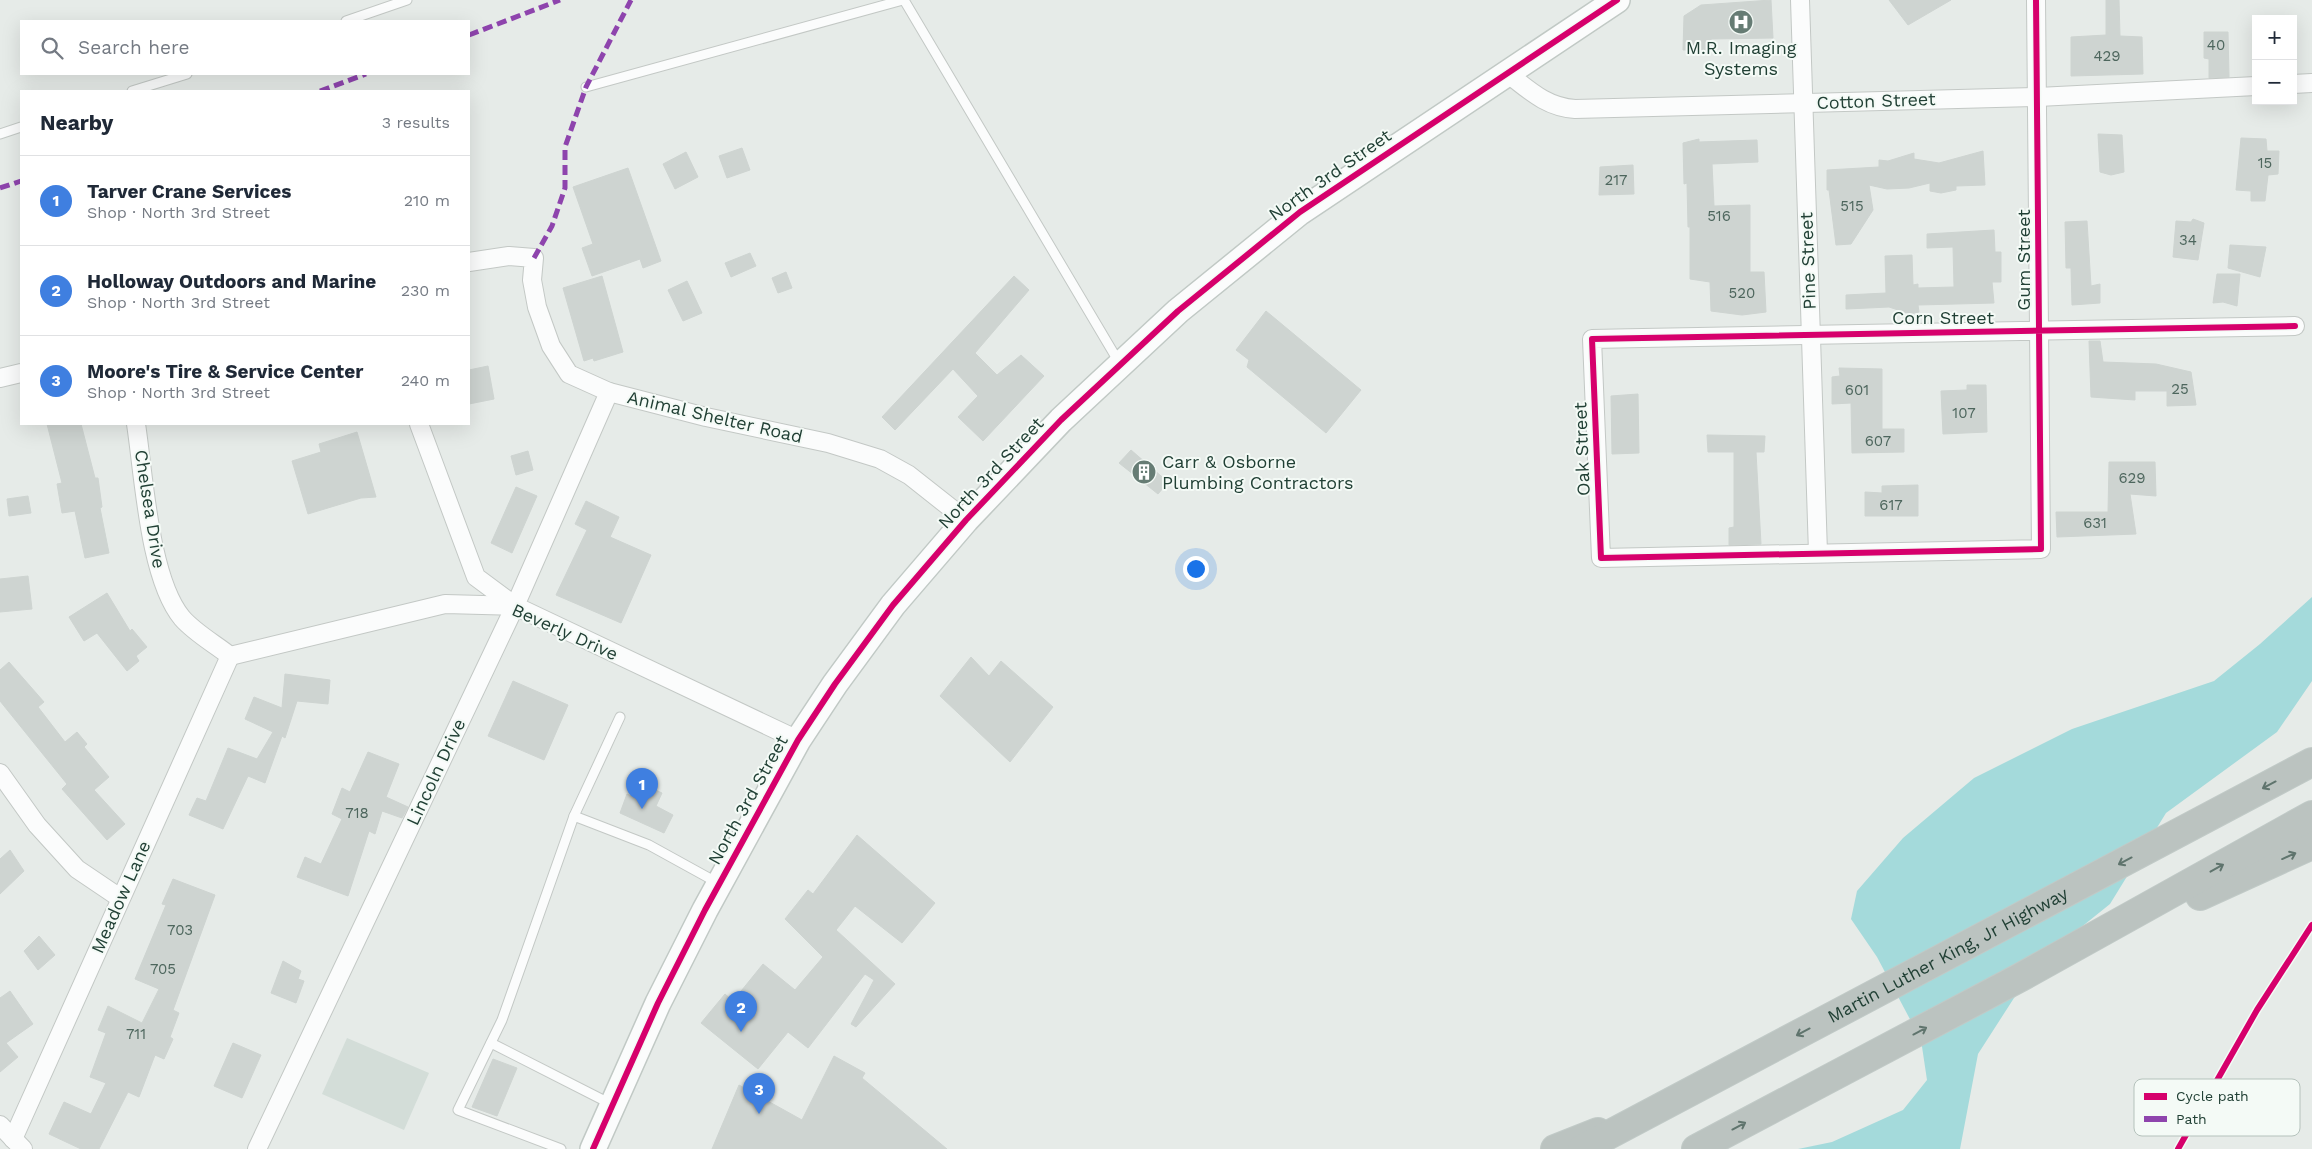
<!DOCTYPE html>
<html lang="en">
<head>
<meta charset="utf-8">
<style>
  body { margin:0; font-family:"Work Sans",sans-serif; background:#f6f6f7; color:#1f2937 }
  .controls { position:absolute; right:15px; top:15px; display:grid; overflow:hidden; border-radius:0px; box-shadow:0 5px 20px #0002 }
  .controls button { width:45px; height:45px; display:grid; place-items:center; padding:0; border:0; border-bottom:1px solid #e0e1e3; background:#fff; color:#1f2937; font:25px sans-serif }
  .you { position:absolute; left:1195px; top:568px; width:18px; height:18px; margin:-12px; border:4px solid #fff; border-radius:50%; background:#1a73e8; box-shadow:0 0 0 8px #1a73e833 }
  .badge { display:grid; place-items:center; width:32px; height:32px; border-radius:50%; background:#667c74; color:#fff; font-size:16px; font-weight:700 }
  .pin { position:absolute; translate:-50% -41px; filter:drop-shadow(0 1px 2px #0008) }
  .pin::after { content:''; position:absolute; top:26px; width:18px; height:15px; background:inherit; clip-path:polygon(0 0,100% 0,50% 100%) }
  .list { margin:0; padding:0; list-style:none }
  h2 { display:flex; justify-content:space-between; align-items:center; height:65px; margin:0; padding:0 20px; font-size:21px }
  h2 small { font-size:16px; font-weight:400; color:#747a83 }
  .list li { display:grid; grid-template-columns:32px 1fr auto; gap:15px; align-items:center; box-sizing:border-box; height:90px; padding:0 20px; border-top:1px solid #e0e1e3 }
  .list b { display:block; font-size:19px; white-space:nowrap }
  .list p { margin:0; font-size:16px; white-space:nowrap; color:#747a83 }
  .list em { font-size:16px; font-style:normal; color:#747a83 }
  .icon { flex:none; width:28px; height:28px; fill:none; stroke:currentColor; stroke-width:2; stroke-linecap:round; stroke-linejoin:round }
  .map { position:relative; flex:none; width:2312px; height:1149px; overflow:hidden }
  .search { position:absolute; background:#fff; box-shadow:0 5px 20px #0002; left:20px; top:20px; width:450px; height:55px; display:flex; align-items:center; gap:12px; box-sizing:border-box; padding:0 18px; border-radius:0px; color:#747a83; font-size:19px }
  .panel { position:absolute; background:#fff; box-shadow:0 5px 20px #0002; left:20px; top:90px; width:450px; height:335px; border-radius:0px }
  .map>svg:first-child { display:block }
</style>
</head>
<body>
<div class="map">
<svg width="2312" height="1149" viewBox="0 0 2312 1149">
  <rect width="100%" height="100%" fill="#e6ebe8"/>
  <!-- built -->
  <polygon fill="#d3ddd8" points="347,1038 429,1073 404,1130 322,1094"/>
  <!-- water -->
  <polygon fill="#a4dadb" points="2312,597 2312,681 2277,732 2166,813 2110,904 2064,941 2014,998 1978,1054 1960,1149 1798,1149 1832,1142 1903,1110 1927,1080 1921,1040 1877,957 1851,919 1857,891 1903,838 1974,778 2072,729 2214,681 2260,644"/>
  <!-- building -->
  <g fill="#ced4d1" stroke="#ced4d1">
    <polygon points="1771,0 1773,38 1711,39 1711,50 1683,50 1684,16 1701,5"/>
    <polygon points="1889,0 1951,0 1908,25"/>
    <polygon points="2106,0 2119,0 2120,36 2142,37 2143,74 2071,76 2071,37 2106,35"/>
    <polygon points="2204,32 2228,32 2229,77 2209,78 2209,59 2204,58"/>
    <polygon points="2098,134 2122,135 2124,172 2111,175 2100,172"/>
    <polygon points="2241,138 2266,139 2267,151 2279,151 2278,174 2268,175 2265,201 2251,201 2251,191 2236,190"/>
    <polygon points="1699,139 1699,142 1757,140 1758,162 1712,164 1714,206 1750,205 1750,272 1764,272 1766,312 1742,315 1711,311 1710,282 1690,279 1690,227 1688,227 1687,183 1684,184 1683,143"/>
    <polygon points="742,148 750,170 727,178 719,156"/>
    <polygon points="1983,151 1985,185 1956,186 1956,190 1941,193 1930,191 1930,183 1909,188 1887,189 1869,185 1873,210 1851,244 1836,245 1829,190 1827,190 1827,170 1879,167 1879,160 1888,161 1914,153 1914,159 1939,163"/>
    <polygon points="686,152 698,177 675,189 663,164"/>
    <polygon points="1633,165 1634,194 1599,195 1600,167"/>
    <polygon points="628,168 661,261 643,268 640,259 592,276 582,248 593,244 573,187"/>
    <polygon points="2193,219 2204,223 2198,260 2173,257 2176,221 2191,222"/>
    <polygon points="2087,221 2091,286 2100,284 2100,303 2072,305 2071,268 2066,268 2065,222"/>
    <polygon points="1994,230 1995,252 2001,252 2001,282 1992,282 1994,303 1918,305 1919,312 1910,314 1889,307 1846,309 1846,295 1886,293 1885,256 1912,255 1913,285 1918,284 1918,288 1954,287 1953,247 1927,248 1927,234"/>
    <polygon points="2230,245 2266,247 2260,277 2228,268"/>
    <polygon points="750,253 756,266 731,277 725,263"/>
    <polygon points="786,272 792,288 778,293 772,278"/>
    <polygon points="2217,274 2240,274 2237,306 2223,302 2213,303"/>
    <polygon points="602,276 623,352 594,361 593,358 584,361 563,288"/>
    <polygon points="1014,276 1029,290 975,353 997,375 1021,355 1044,376 983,441 958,417 978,396 953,369 895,430 882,417"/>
    <polygon points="687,281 702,313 683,321 668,290"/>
    <polygon points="1266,311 1361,390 1326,433 1247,367 1249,360 1236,350"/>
    <polygon points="2089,341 2100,341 2103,362 2156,364 2191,372 2196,405 2167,406 2167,391 2135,391 2135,400 2091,397"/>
    <polygon points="488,366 494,399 469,404 469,370"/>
    <polygon points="1839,368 1882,369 1882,429 1904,429 1904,452 1852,453 1851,403 1832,404 1832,377 1840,376"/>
    <polygon points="1967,385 1986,385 1987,432 1943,434 1941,391 1967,390"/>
    <polygon points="1638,394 1639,453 1612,454 1611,396"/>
    <polygon points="47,424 81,424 95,478 98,478 102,507 100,508 109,553 85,558 75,511 62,513 57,484 62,483"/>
    <polygon points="357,432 376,497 361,498 308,514 292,461 321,452 319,444"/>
    <polygon points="1707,435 1765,436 1764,452 1756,452 1761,544 1729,545 1729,528 1734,527 1734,452 1708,452"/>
    <polygon points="1131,450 1168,482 1158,494 1119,463"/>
    <polygon points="528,451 533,470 516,475 511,456"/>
    <polygon points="2109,462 2155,462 2156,496 2130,494 2136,534 2057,537 2056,512 2108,512"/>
    <polygon points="1918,485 1918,516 1865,516 1865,492 1882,493 1882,486"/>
    <polygon points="516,487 537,496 512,553 491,543"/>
    <polygon points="28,496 31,513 9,516 7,499"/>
    <polygon points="586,501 619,517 610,537 651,555 621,623 556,595 587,530 575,524"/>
    <polygon points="28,576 32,609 0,612 0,579"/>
    <polygon points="107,593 130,631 132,629 147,647 136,656 139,661 127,671 97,633 84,641 69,617"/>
    <polygon points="971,657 989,676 1001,661 1053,707 1010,762 940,696"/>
    <polygon points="9,662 44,702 38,707 65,742 77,732 87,744 84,747 109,777 94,790 125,824 107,840 62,789 67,784 0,701 0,670"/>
    <polygon points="285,674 330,680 328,704 297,701 285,738 282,736 265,783 248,776 223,829 189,815 197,798 206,801 228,748 257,759 273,732 245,719 254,697 282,708"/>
    <polygon points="513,681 568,705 544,760 488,736"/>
    <polygon points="368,752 399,764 386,797 408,807 402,818 382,811 375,834 369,831 348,896 297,877 305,857 321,864 342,819 332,814 342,788 350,792"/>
    <polygon points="638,782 662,793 656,806 673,815 664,833 620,813 627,794 631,796"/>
    <polygon points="857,835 935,903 902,943 855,906 836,930 895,984 856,1027 851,1024 874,980 865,974 808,1048 788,1032 758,1069 701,1023 725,994 733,1001 763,964 795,990 823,957 785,919 808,890 813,894"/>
    <polygon points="10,850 24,871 0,894 0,859"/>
    <polygon points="173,879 215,895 173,1010 179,1013 170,1037 173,1039 164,1059 155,1055 139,1097 128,1092 99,1149 81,1149 49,1134 64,1102 91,1114 106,1083 90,1077 106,1033 98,1030 108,1006 142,1023 159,989 135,979 166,905 162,904"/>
    <polygon points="39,936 55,955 38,970 24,951"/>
    <polygon points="283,961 301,971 298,979 304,981 296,1003 271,993"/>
    <polygon points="10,991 33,1024 6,1043 18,1057 0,1072 0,998"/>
    <polygon points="233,1043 261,1055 242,1098 214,1086"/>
    <polygon points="834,1056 865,1073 862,1078 947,1149 712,1149 739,1085 802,1120"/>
    <polygon points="493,1059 517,1068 497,1116 472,1107"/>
  </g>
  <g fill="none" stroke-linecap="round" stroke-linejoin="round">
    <defs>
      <g id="lane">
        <polyline points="904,0 1120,364"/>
        <polyline points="346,21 407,0"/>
        <polyline points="586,87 903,0"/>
        <polyline points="132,91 187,74"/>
        <polyline points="0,134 21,127"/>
        <polyline points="574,816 620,717"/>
        <polyline points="491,1043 611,1104"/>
        <polyline points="561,1149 458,1110 502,1020 574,816 649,845 718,883"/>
      </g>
      <g id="street">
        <polyline points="1800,0 1818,553"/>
        <path d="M2036,0C2039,183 2040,366 2041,549L1601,558L1592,339C1826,334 2060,332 2295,326"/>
        <path d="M1507,73C1529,90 1546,107 1575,109L2038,97L2256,86"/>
        <polyline points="2293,84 2312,83"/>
        <polyline points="469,262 509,256 534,258 532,280 537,307 551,346 569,374 609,392 706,417 828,443 880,459 909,475 966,520"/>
        <polyline points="0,378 21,373"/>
        <path d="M136,424C144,476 149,578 182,618C195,633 215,644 230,656"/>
        <polyline points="419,424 476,577 515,606"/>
        <polyline points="230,656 445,604 515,606 798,740"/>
        <polyline points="0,773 37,825 77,869 120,898"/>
        <polyline points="0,1125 23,1149"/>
        <polyline points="13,1139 230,656"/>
        <polyline points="257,1149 515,606 609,392"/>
      </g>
      <polyline id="secondary" points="593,1149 658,1003 705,910 798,740 835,684 893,605 966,520 1061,420 1178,311 1300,212 1617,0"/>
      <g id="highway">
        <polyline points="2200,896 2312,845"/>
        <polyline points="1555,1149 1598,1132"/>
        <path id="s1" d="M1582,1149L2312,762"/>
        <polyline points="1696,1149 2021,977 2312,815"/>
      </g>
    </defs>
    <!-- lane casing -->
    <use href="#lane" stroke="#c3c8c5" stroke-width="11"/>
    <!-- street casing -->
    <use href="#street" stroke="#c3c8c5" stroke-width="20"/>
    <!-- secondary casing -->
    <use href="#secondary" stroke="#c1c9c5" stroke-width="28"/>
    <!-- highway casing -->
    <use href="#highway" stroke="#c1cac7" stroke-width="30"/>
    <!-- lane -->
    <use href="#lane" stroke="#fbfcfc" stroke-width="9"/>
    <!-- street -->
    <use href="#street" stroke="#fbfcfc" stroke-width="18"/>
    <!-- secondary -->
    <use href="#secondary" stroke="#fbfcfc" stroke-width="25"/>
    <!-- highway -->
    <use href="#highway" stroke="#bbc3c0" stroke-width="28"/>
    <!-- quiet -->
    <g stroke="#8e44ad" stroke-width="5" stroke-dasharray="10 5" stroke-linecap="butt">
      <polyline points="469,35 560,0"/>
      <polyline points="320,91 366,74"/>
      <polyline points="0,188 21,181"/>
      <polyline points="534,258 552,226 565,188 565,147 586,87 631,0"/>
    </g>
    <defs>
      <g id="cycleway">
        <path d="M2036,0C2039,183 2040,366 2041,549L1601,558L1592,339C1826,334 2060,332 2295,326"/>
        <polyline points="593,1149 658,1003 705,910 798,740 835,684 893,605 966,520 1061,420 1178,311 1300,212 1617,0"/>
        <polyline points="2178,1149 2257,1010 2312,925"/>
      </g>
    </defs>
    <!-- cycleway casing -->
    <use href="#cycleway" stroke="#f4faf6" stroke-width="9"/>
    <!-- cycleway -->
    <use href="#cycleway" stroke="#d6006c" stroke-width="6"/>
  </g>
  <!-- one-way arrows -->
  <defs><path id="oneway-shaft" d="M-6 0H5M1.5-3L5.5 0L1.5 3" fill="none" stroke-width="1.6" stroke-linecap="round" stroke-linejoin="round" transform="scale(1.25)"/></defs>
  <g stroke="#5f746d">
    <use href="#oneway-shaft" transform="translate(2269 785) rotate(152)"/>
    <use href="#oneway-shaft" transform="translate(2289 856) rotate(-24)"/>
    <use href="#oneway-shaft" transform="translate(2125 861) rotate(152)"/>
    <use href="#oneway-shaft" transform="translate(2217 868) rotate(-29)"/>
    <use href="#oneway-shaft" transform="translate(1920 1031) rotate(-28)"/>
    <use href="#oneway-shaft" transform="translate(1803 1032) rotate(152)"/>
    <use href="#oneway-shaft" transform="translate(1739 1126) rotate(-28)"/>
  </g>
  <!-- icons -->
  <defs>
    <symbol id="hospital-disc" viewBox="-11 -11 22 22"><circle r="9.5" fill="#667c74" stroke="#f4faf6"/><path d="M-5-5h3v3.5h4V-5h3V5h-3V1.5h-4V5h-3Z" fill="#fff"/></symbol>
    <symbol id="building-disc" viewBox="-11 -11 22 22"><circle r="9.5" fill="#667c74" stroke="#f4faf6"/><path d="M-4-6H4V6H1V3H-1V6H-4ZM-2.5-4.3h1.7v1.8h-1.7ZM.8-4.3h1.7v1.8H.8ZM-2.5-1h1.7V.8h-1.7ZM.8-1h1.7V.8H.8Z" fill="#fff"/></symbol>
  </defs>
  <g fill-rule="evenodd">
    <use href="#hospital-disc" x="1727" y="8" width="28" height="28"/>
    <use href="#building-disc" x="1130" y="458" width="28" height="28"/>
  </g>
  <g text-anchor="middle" stroke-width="4" stroke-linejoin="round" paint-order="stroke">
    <!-- number labels -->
    <g font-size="15" fill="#4d665d">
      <text x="2216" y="50">40</text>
      <text x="2107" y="61">429</text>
      <text x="2265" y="168">15</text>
      <text x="1616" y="185">217</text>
      <text x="1852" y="211">515</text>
      <text x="1719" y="221">516</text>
      <text x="2188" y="245">34</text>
      <text x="1742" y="298">520</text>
      <text x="2180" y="394">25</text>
      <text x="1857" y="395">601</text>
      <text x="1964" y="418">107</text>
      <text x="1878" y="446">607</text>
      <text x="2132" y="483">629</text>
      <text x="1891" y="510">617</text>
      <text x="2095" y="528">631</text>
      <text x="357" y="818">718</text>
      <text x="180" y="935">703</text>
      <text x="163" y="974">705</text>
      <text x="136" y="1039">711</text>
    </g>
    <!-- poi labels -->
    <g font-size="18" fill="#214035" stroke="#f4faf6">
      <text x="1741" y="54">M.R. Imaging<tspan x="1741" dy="21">Systems</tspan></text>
      <text x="1162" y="468" text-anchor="start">Carr &amp; Osborne<tspan x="1162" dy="21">Plumbing Contractors</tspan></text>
    </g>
    <!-- street labels -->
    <g font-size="18" fill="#214035" stroke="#f4faf6">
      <text transform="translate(1876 101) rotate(-2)" y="6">Cotton Street</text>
      <text transform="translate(1330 175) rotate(-35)" y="6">North 3rd Street</text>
      <text transform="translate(2024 260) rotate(-90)" y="6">Gum Street</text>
      <text transform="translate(1808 261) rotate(-92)" y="6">Pine Street</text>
      <text x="1943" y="324">Corn Street</text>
      <text transform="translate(715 417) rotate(13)" y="6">Animal Shelter Road</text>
      <text transform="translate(1582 449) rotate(-92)" y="6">Oak Street</text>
      <text transform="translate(991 473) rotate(-47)" y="6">North 3rd Street</text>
      <text transform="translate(150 509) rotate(81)" y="6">Chelsea Drive</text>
      <text transform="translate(565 632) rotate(24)" y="6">Beverly Drive</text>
      <text transform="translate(436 772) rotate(-65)" y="6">Lincoln Drive</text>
      <text transform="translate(748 800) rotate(-61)" y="6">North 3rd Street</text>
      <text transform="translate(121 897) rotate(-66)" y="6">Meadow Lane</text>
      <text dy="6" stroke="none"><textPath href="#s1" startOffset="414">Martin Luther King, Jr Highway</textPath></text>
    </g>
  </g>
  <!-- legend -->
  <rect x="2134" y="1079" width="166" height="57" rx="8" fill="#f4faf6" stroke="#b5c2bc" stroke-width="1"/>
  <rect x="2144" y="1093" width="23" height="7" fill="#d6006c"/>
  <rect x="2144" y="1116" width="23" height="6" fill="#8e44ad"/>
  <g font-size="14" fill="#214035">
    <text x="2176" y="1101">Cycle path</text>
    <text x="2176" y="1124">Path</text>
  </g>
</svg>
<div class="controls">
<button>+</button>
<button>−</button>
</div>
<div class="you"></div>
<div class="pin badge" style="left:642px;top:809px;background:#3f7fe0">1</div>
<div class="pin badge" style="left:741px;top:1032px;background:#3f7fe0">2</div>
<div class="pin badge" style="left:759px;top:1114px;background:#3f7fe0">3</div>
<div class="search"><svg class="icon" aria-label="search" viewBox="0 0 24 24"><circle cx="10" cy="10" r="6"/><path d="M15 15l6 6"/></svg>Search here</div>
<section class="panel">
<h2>Nearby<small>3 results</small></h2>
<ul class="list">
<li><span class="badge" style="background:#3f7fe0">1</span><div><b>Tarver Crane Services</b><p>Shop · North 3rd Street</p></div><em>210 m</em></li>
<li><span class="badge" style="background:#3f7fe0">2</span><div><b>Holloway Outdoors and Marine</b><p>Shop · North 3rd Street</p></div><em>230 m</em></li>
<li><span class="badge" style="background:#3f7fe0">3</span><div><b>Moore's Tire &amp; Service Center</b><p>Shop · North 3rd Street</p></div><em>240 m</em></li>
</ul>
</section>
</div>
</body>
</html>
